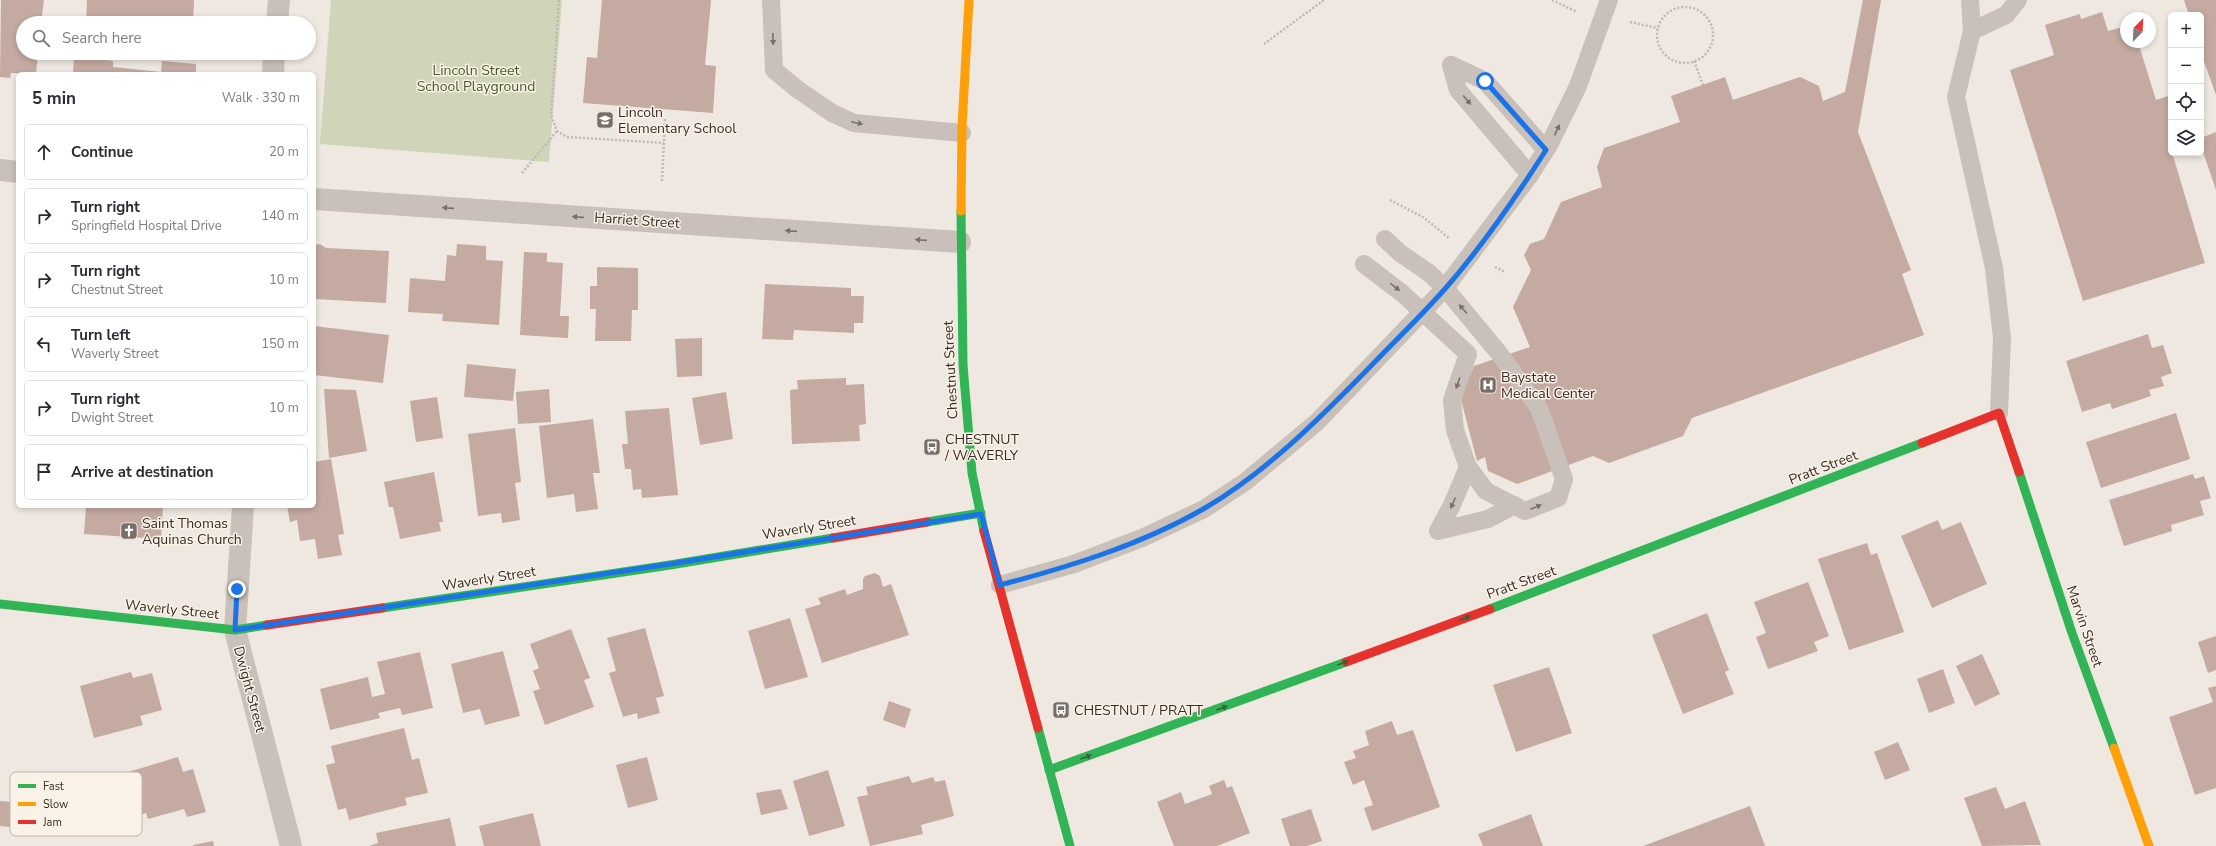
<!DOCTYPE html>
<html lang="en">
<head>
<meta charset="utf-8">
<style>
  body { margin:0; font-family:"Nunito Sans",sans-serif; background:#f7f7f7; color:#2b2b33 }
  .controls { position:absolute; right:12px; top:12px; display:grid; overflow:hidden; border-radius:6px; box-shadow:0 2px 6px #0003 }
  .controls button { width:36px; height:36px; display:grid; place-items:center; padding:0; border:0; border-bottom:1px solid #e1e1e2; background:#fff; color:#2b2b33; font:20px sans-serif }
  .compass { position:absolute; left:2120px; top:12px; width:36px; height:36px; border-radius:50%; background:#fff; box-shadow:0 2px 6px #0003; rotate:24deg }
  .stop { position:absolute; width:12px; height:12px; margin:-9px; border:3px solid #1a73e8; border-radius:50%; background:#fff }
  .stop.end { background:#1a73e8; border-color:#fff; box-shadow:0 1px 4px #0008 }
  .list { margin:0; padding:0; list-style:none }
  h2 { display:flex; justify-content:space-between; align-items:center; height:52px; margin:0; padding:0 16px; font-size:17px }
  h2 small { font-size:13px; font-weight:400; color:#7c7c81 }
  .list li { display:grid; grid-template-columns:26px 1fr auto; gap:12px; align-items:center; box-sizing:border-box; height:56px; margin:0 8px 8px; padding:0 8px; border:1px solid #e1e1e2; border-radius:6px }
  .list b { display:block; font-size:15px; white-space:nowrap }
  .list p { margin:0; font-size:13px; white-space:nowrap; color:#7c7c81 }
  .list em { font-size:13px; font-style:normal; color:#7c7c81 }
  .icon { flex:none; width:22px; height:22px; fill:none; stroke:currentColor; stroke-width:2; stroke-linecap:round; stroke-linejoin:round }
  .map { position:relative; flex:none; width:2216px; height:846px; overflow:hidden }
  .search { position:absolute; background:#fff; box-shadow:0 2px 6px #0003; left:16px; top:16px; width:300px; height:44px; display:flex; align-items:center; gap:10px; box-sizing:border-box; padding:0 14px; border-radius:22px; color:#7c7c81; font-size:15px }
  .panel { position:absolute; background:#fff; box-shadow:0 2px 6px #0003; left:16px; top:72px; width:300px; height:436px; border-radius:6px }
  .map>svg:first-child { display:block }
</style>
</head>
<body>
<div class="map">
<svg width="2216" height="846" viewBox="0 0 2216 846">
  <rect width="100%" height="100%" fill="#eee8e1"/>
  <!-- green -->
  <polygon fill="#d0d5b9" points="331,0 562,0 549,162 320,144"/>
  <!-- building -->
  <g fill="#c4aaa1">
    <polygon points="1,0 44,0 41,23 23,23 23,53 38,53 36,74 11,73 10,78 0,77"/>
    <polygon points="87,0 194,0 193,23 86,23"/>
    <polygon points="602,0 711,0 705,65 716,66 713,113 583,103 587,57 597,58"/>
    <polygon points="1863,0 1881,0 1858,132 1911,270 1902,274 1924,335 1692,418 1683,436 1609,463 1593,456 1517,484 1488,471 1485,457 1477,461 1460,396 1474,366 1530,347 1513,307 1531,270 1524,255 1530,244 1544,239 1561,202 1602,187 1597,167 1604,148 1680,122 1671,96 1725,77 1733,100 1800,77 1819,86 1823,101 1845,92"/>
    <polygon points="2184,0 2216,0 2216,95 2201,53 2201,15 2189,15"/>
    <polygon points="2102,12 2108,31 2126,26 2126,42 2138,42 2156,100 2171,95 2171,141 2169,142 2205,263 2083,301 2010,70 2054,55 2045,25 2080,14 2081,19"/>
    <polygon points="74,57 113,61 113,67 161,72 162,61 196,64 196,74 73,74"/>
    <polygon points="2216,132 2216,190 2201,146 2201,138"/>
    <polygon points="320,244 326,248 389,251 386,303 314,299 314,245"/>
    <polygon points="457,244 486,246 486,260 503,261 499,325 442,321 443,314 408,312 410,278 445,281 447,255 456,256"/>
    <polygon points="524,252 547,253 547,262 563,263 560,316 569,316 568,338 520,335"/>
    <polygon points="597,267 638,268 638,310 632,310 631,341 595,341 596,309 590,309 590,286 597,286"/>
    <polygon points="765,284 851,288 851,296 864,296 863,323 854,323 854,333 794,330 793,340 762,339"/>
    <polygon points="314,326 389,335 383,383 314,375"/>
    <polygon points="2148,334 2152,348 2163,345 2172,373 2161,377 2164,386 2149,390 2151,396 2112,409 2110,403 2082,412 2066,361"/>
    <polygon points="702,338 702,376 677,377 675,339"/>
    <polygon points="467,364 516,369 513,401 464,397"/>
    <polygon points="846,378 846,385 864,384 866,424 859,425 860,441 792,444 790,390 798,389 797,380"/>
    <polygon points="324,389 356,390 367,451 329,458"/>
    <polygon points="549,389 551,422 518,424 516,392"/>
    <polygon points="726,392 733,439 700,445 692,398"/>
    <polygon points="437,397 443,438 416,442 410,401"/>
    <polygon points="669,408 678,495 642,498 641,489 633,490 631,469 625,469 622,444 628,444 625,411"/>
    <polygon points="2176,413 2190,459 2101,488 2086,442"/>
    <polygon points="593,419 600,473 593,473 598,509 576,512 574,494 547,498 539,426"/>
    <polygon points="515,428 521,482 515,483 520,520 502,523 501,513 478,516 468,434"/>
    <polygon points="331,459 344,534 338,535 342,555 318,559 315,539 300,541 297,520 290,522 287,506 314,506 314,462"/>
    <polygon points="434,472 443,522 439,522 441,531 400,539 393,507 389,507 384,482"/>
    <polygon points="2193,474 2195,479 2204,476 2211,498 2200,501 2204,515 2171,525 2172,531 2124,546 2109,500"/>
    <polygon points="86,506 163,506 161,539 84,534"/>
    <polygon points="1938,520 1942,530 1961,522 1987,584 1932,608 1901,536"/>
    <polygon points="1867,543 1871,555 1877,553 1904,632 1849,650 1818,559"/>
    <polygon points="875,573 880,576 883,587 891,584 909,635 822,663 805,609 821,604 818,598 845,589 847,595 863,589 863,579 865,576"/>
    <polygon points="1808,582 1829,636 1814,642 1818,651 1768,669 1756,637 1766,633 1754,602"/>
    <polygon points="1707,613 1729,670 1725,672 1734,694 1683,714 1652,635"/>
    <polygon points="790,618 808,677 765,689 748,631"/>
    <polygon points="645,628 664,696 656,698 660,713 638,719 637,713 623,717 609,673 616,671 607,638"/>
    <polygon points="571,629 590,678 584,680 594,707 545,725 533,691 540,689 533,671 539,668 530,644"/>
    <polygon points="2216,636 2216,670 2208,673 2198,642"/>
    <polygon points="503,651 520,716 485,725 480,709 463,713 451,664"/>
    <polygon points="420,652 433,708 402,715 400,708 378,713 380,718 330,730 320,689 368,677 372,697 385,694 377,662"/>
    <polygon points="1982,654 2000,694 1975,706 1956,666"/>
    <polygon points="1549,667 1572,733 1516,752 1493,685"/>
    <polygon points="1943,669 1955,703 1929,713 1917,679"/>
    <polygon points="131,672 133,678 152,673 162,710 140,716 143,725 94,738 80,686"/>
    <polygon points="2216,686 2216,788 2195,795 2169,717 2213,702 2208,688"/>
    <polygon points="889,701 911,709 905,728 883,720"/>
    <polygon points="1392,721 1397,735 1413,730 1440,807 1372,831 1364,808 1373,805 1364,780 1353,785 1344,762 1356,758 1353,751 1369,745 1365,731"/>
    <polygon points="404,728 412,760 419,758 428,793 405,798 407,805 349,820 346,808 338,810 326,765 335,763 331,746"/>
    <polygon points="1898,742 1910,770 1885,780 1874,752"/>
    <polygon points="178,757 183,772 193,769 206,812 187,817 184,809 148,819 146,813 137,816 125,773"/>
    <polygon points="647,757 658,800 628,808 616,765"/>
    <polygon points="828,770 845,826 809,836 793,781"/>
    <polygon points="909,776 912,783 933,777 935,782 945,780 954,816 921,825 923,834 870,846 857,797 868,795 866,787"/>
    <polygon points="1224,780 1227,788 1232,786 1250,833 1217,846 1174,846 1157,802 1181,792 1185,804 1212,794 1209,786"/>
    <polygon points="1996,787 2005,809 2025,801 2041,845 1982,846 1964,798"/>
    <polygon points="781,789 788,809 761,815 756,793"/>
    <polygon points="0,801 32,804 29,829 0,826"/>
    <polygon points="1750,806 1765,846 1643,846"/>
    <polygon points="1311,809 1322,841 1307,846 1290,846 1281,819"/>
    <polygon points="533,813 541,846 484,846 479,826"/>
    <polygon points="1531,814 1543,846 1483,846 1478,834"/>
    <polygon points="450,818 456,846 369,846 378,843 376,833"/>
    <polygon points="213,841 214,846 193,846 193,845"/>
  </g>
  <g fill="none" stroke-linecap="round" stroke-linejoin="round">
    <!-- path -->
    <g stroke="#c0b8b2" stroke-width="2.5" stroke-dasharray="2 2" stroke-linecap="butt">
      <polyline points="559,0 551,115 557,131 567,137 664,143"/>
      <polyline points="1552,0 1577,12"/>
      <circle cx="1685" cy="35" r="28"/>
      <polyline points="1630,22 1658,28"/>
      <polyline points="1264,44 1324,0"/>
      <polyline points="1694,61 1703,85"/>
      <polyline points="522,173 557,131"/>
      <polyline points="662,181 665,119"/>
      <polyline points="1390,200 1423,217 1449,238"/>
      <polyline points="1495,267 1505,272"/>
    </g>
    <!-- lane -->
    <g stroke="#c8c0b9" stroke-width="18">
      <polyline points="771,0 774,70 797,89 832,113 854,123 962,133"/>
      <polyline points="1970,0 1972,31 1956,97 1994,268 2002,338 1999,413"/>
      <polyline points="1972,31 2006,15 2018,0"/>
      <polyline points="1451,65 1458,90 1530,175"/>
      <polyline points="1451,65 1485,81 1546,150"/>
      <polyline points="1364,264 1403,294 1468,354 1452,400 1455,430 1468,467 1486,491 1525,511 1558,498 1564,479 1539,408 1498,352 1445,288 1429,273 1400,253 1385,239"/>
      <polyline points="1468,467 1452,505 1438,531 1488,519 1515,505"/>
      <polyline points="1000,585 1074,564 1142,538 1204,509 1245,482 1317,422 1445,288 1530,175 1549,145 1578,86 1609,0"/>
    </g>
    <!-- street -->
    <g stroke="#c8c0b9" stroke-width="22">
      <polyline points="277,23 279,0"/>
      <polyline points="273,74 274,53"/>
      <polyline points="0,170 18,172"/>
      <polyline points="314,199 960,242"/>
      <polyline points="243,506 235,630 291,846"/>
    </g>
    <!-- fast -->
    <g stroke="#30b455" stroke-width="9">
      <polyline points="961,211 963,365 972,473 984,531"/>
      <polyline points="2019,472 2072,633 2114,748"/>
      <polyline points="927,522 981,513"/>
      <polyline points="0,604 235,630 267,625"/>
      <polyline points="382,608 670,565 833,538"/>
      <polyline points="1490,609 1922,443"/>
      <polyline points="1038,728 1070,846"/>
      <polyline points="1049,770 1346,662"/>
    </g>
    <!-- slow -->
    <g stroke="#ff9f0a" stroke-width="9">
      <polyline points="961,211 962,127 969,0"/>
      <polyline points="2114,748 2149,846"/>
    </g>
    <!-- jam -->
    <g stroke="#e5322d" stroke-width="9">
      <polyline points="1922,443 1999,413 2019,472"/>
      <polyline points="984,531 1038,728"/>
      <polyline points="833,538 927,522"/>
      <polyline points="267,625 382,608"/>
      <polyline points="1346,662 1490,609"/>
    </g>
  </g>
  <!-- one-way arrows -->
  <defs><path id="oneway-solid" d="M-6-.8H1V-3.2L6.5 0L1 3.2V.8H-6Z"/></defs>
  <g fill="#796f69">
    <use href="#oneway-solid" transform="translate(773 39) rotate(88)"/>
    <use href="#oneway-solid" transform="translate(1467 100) rotate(50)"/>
    <use href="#oneway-solid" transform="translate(857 123) rotate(12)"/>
    <use href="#oneway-solid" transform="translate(1557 130) rotate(-65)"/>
    <use href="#oneway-solid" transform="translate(448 208) rotate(-176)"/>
    <use href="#oneway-solid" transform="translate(578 217) rotate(-176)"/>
    <use href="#oneway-solid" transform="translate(791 231) rotate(-176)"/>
    <use href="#oneway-solid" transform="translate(921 240) rotate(-176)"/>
    <use href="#oneway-solid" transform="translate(1395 287) rotate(37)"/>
    <use href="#oneway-solid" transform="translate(1463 309) rotate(-131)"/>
    <use href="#oneway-solid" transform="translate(1458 383) rotate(109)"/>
    <use href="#oneway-solid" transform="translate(1453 503) rotate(114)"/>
    <use href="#oneway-solid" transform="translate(1536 507) rotate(-22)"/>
  </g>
  <g fill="#356239">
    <use href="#oneway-solid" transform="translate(1465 618) rotate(-20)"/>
    <use href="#oneway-solid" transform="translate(1343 663) rotate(-20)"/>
    <use href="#oneway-solid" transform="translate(1222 708) rotate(-20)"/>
    <use href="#oneway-solid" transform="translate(1086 757) rotate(-20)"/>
  </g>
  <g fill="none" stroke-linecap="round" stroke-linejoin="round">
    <!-- route -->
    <path stroke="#1a73e8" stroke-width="5" d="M237,589L235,630L670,564L981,514L1000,585C1069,567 1143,544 1205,508C1266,472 1317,421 1367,370C1392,344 1419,318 1444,290C1481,248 1516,197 1546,150L1485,81"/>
  </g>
  <!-- icons -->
  <defs>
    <symbol id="school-square" viewBox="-11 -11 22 22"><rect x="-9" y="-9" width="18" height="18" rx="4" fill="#786e68" stroke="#fbf2e7"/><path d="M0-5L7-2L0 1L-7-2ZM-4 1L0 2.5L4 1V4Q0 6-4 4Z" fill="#fff"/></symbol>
    <symbol id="hospital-square" viewBox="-11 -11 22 22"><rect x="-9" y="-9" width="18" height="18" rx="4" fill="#786e68" stroke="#fbf2e7"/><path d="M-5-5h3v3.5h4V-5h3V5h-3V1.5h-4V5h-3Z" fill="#fff"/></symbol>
    <symbol id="bus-square" viewBox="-11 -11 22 22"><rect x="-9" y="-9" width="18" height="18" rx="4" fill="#786e68" stroke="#fbf2e7"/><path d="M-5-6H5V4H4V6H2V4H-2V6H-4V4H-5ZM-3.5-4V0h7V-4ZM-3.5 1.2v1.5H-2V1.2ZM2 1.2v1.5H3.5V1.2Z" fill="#fff"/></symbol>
    <symbol id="church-square" viewBox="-11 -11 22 22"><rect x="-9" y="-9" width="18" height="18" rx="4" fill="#786e68" stroke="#fbf2e7"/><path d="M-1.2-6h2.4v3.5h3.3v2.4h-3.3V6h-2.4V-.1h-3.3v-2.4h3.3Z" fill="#fff"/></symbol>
  </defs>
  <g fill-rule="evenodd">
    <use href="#school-square" x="595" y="110" width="20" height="20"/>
    <use href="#hospital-square" x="1478" y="375" width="20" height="20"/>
    <use href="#bus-square" x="922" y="437" width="20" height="20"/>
    <use href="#church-square" x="119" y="521" width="20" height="20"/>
    <use href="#bus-square" x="1051" y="700" width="20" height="20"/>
  </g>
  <g text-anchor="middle" stroke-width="3" stroke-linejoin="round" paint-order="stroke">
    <!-- park labels -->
    <g font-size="14" fill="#485a28" stroke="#fbf2e7">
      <text x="476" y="75">Lincoln Street<tspan x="476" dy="16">School Playground</tspan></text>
    </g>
    <!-- poi labels -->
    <g font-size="14" fill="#392c27" stroke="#fbf2e7" text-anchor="start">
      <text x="618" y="117">Lincoln<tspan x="618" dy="16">Elementary School</tspan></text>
      <text x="1501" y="382">Baystate<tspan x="1501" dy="16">Medical Center</tspan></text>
      <text x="945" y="444">CHESTNUT<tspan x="945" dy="16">/ WAVERLY</tspan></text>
      <text x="142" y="528">Saint Thomas<tspan x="142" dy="16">Aquinas Church</tspan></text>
      <text x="1074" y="715">CHESTNUT / PRATT</text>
    </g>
    <!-- street labels -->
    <g font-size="14" fill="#392c27" stroke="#fbf2e7">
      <text transform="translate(637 220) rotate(4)" y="5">Harriet Street</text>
      <text transform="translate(950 370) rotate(-93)" y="5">Chestnut Street</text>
      <text transform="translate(1823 467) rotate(-21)" y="5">Pratt Street</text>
      <text transform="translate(809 527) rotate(-9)" y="5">Waverly Street</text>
      <text transform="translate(489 578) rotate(-9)" y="5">Waverly Street</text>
      <text transform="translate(1521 582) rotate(-20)" y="5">Pratt Street</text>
      <text transform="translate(172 609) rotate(6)" y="5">Waverly Street</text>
      <text transform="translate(2085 626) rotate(71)" y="5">Marvin Street</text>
      <text transform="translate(250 689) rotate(75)" y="5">Dwight Street</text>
    </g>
  </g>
  <!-- legend -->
  <rect x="10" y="772" width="132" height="64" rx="6" fill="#fbf2e7" stroke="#c1b7ad" stroke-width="1"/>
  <rect x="18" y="784" width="18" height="4" fill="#30b455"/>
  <rect x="18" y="802" width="18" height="4" fill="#ff9f0a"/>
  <rect x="18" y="820" width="18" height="4" fill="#e5322d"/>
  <g font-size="11" fill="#392c27">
    <text x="43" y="790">Fast</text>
    <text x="43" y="808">Slow</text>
    <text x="43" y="826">Jam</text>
  </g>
</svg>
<div class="controls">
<button>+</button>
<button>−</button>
<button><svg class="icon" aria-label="locate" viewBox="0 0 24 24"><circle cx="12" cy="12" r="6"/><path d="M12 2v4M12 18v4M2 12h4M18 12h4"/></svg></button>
<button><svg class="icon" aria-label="layers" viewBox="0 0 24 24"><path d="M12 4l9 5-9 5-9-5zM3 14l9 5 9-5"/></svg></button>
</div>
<svg class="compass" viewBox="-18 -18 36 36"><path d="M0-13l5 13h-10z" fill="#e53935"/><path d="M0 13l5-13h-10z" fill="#7c7c81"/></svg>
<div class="stop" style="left:1485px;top:81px"></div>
<div class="stop end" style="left:237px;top:589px"></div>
<div class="search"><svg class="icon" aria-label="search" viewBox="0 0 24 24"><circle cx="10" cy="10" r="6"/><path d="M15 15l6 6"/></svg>Search here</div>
<section class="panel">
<h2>5 min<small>Walk · 330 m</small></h2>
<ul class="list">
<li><svg class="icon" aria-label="ahead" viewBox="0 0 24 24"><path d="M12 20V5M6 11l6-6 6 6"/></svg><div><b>Continue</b></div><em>20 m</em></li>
<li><svg class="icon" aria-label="right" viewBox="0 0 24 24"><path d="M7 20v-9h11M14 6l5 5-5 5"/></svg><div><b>Turn right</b><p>Springfield Hospital Drive</p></div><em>140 m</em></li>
<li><svg class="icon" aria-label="right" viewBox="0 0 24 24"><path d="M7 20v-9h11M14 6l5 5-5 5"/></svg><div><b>Turn right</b><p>Chestnut Street</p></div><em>10 m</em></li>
<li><svg class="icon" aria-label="left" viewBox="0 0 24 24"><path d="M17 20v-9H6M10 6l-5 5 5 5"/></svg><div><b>Turn left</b><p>Waverly Street</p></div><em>150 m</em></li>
<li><svg class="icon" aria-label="right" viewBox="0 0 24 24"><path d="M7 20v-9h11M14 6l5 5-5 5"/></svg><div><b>Turn right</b><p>Dwight Street</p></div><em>10 m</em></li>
<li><svg class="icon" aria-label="arrive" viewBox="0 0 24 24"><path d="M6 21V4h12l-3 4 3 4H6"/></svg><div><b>Arrive at destination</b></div></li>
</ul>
</section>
</div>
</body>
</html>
